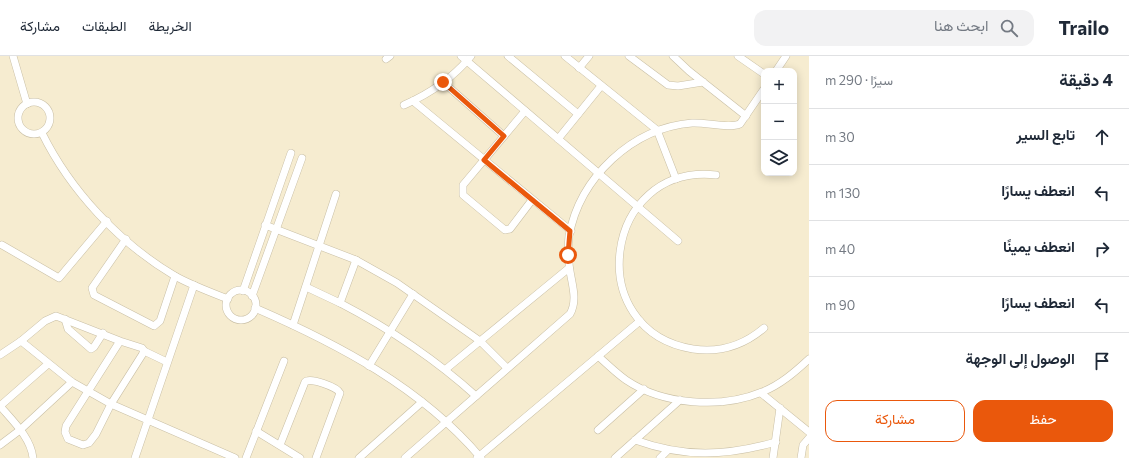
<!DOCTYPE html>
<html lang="ar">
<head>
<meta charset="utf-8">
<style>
  body { margin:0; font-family:Commissioner,Vazirmatn,sans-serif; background:#f2f2f3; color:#1f2937; direction:rtl }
  .controls { position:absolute; right:12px; top:12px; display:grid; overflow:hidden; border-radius:8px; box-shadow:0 2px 10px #0003 }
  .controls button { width:36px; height:36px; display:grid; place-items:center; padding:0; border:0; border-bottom:1px solid #e0e1e3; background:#fff; color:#1f2937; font:20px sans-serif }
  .stop { position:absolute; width:12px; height:12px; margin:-9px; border:3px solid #ea580c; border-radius:50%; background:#fff }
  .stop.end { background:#ea580c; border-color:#fff; box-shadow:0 1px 4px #0008 }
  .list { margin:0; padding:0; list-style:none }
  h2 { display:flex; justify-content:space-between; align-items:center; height:52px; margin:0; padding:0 16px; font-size:17px }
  h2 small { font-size:13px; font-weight:400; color:#747a83 }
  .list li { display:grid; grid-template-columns:26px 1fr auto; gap:12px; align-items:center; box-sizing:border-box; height:56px; padding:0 16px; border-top:1px solid #e0e1e3 }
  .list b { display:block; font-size:15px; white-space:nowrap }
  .list em { font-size:13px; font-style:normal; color:#747a83 }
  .actions { display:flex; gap:8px; padding:12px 16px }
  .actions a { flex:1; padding:9px 0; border:1px solid #ea580c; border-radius:12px; text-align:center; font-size:14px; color:#ea580c }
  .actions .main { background:#ea580c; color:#fff }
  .icon { flex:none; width:22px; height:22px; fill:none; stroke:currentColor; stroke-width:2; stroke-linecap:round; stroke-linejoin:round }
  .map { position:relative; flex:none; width:809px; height:402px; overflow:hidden; direction:ltr }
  header { display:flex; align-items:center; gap:24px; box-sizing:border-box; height:56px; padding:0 20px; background:#fff; border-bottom:1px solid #e0e1e3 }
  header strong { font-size:19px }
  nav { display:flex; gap:22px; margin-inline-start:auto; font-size:14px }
  .search { width:280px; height:36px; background:#f2f2f3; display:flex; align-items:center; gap:10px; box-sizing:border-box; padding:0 14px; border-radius:12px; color:#747a83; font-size:15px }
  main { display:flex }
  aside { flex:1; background:#fff }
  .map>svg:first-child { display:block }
</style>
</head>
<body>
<header>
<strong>Trailo</strong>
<div class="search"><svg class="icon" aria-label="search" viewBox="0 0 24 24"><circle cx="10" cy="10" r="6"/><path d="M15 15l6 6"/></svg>ابحث هنا</div>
<nav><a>الخريطة</a><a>الطبقات</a><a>مشاركة</a></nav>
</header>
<main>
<aside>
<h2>4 دقيقة<small>سيرًا · 290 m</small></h2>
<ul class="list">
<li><svg class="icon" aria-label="ahead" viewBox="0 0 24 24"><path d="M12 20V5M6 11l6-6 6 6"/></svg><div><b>تابع السير</b></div><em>30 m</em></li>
<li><svg class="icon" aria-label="left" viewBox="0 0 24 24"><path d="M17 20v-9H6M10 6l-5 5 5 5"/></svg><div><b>انعطف يسارًا</b></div><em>130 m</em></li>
<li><svg class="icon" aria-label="right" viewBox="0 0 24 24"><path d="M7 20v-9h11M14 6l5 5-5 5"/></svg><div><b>انعطف يمينًا</b></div><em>40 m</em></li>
<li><svg class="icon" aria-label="left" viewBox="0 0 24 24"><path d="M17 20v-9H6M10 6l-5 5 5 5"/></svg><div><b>انعطف يسارًا</b></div><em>90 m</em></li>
<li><svg class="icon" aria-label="arrive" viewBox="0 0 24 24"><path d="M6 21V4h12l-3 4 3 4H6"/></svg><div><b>الوصول إلى الوجهة</b></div></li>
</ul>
<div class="actions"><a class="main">حفظ</a><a>مشاركة</a></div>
</aside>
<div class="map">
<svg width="809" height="402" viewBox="0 0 809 402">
  <rect width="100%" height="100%" fill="#f6ecd0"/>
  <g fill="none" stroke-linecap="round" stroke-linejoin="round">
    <defs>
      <g id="minor">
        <polyline points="13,0 27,48"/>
        <polyline points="461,0 678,185"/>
        <polyline points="508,0 578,58"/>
        <polyline points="565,0 657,74 676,123"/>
        <polyline points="629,0 668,29 678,30 703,26"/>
        <polyline points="673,0 689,15 746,60"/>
        <polyline points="738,0 764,18"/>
        <polyline points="386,3 390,0"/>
        <polyline points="579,12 589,0"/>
        <polyline points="776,15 786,0"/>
        <polyline points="443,26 504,80"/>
        <polyline points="413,45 571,175"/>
        <circle cx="34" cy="62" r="16"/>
        <path d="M404,49C429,38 453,22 471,0"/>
        <polyline points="525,55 463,129 463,139 505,174 510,173 532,144"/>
        <path d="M42,77C70,134 119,187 175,220C191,229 210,236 228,243"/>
        <polyline points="558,83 601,30"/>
        <path d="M716,119C603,107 581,275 693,293C720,297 744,289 764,272"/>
        <polyline points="265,169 356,204 397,227 480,285 507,312"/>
        <polyline points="126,183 92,232 94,239 154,270 160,265 175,220"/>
        <polyline points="2,189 59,222 107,165"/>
        <path d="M356,204L340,247C390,273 434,302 476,340"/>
        <polyline points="306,231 340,247"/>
        <circle cx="241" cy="249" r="15"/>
        <polyline points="243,235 291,97"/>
        <polyline points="252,240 302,102"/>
        <path d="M255,252C338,288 422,332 481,402"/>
        <polyline points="65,263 68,273 91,293 94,291 103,277"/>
        <polyline points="293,269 336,138"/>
        <polyline points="21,285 72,326 111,348 235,402"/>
        <polyline points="144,295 167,306"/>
        <polyline points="0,299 21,285 45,265 56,260 120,285 142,292 144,295 142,299 111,348 96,378 89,387 83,389 68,383 65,376 66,370 120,285"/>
        <path d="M598,300C607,308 616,317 626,324C663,349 721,353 762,336C780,329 795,316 809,303"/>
        <polyline points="369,310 413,238"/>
        <polyline points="446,313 569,212"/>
        <polyline points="761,337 809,376"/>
        <polyline points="0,350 48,308"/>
        <path d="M0,350C13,365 31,382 33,402"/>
        <polyline points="598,374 644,333"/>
        <polyline points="256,375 300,402"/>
        <path d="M635,384C685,402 725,400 776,386"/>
        <polyline points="0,389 20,374 72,326"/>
        <path d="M280,389L305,326C310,321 337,331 340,337L316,402"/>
        <polyline points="135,402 194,229"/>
        <polyline points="246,402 284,305"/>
        <polyline points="359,402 422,346"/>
        <path d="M405,402L570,258C579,242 570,224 569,207C568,198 568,189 569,180C580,121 632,72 692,67C706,66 728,73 740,68L764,33"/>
        <polyline points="477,402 640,265"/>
        <polyline points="615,402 680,344"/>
        <polyline points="660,402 667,395"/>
        <polyline points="773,402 780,352"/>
        <polyline points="801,402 803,389 809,382"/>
      </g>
    </defs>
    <!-- minor casing -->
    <use href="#minor" stroke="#c9bfa5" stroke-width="8"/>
    <!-- minor -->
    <use href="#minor" stroke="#fff" stroke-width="7"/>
  </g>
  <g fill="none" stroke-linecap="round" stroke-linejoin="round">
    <!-- route -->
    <polyline stroke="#ea580c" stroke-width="5" points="443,26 504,80 484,104 570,175 568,199"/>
  </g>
</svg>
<div class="controls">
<button>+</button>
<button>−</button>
<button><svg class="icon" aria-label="layers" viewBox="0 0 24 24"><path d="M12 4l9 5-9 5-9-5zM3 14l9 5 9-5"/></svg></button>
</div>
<div class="stop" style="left:568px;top:199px"></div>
<div class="stop end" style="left:443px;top:26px"></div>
</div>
</main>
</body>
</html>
